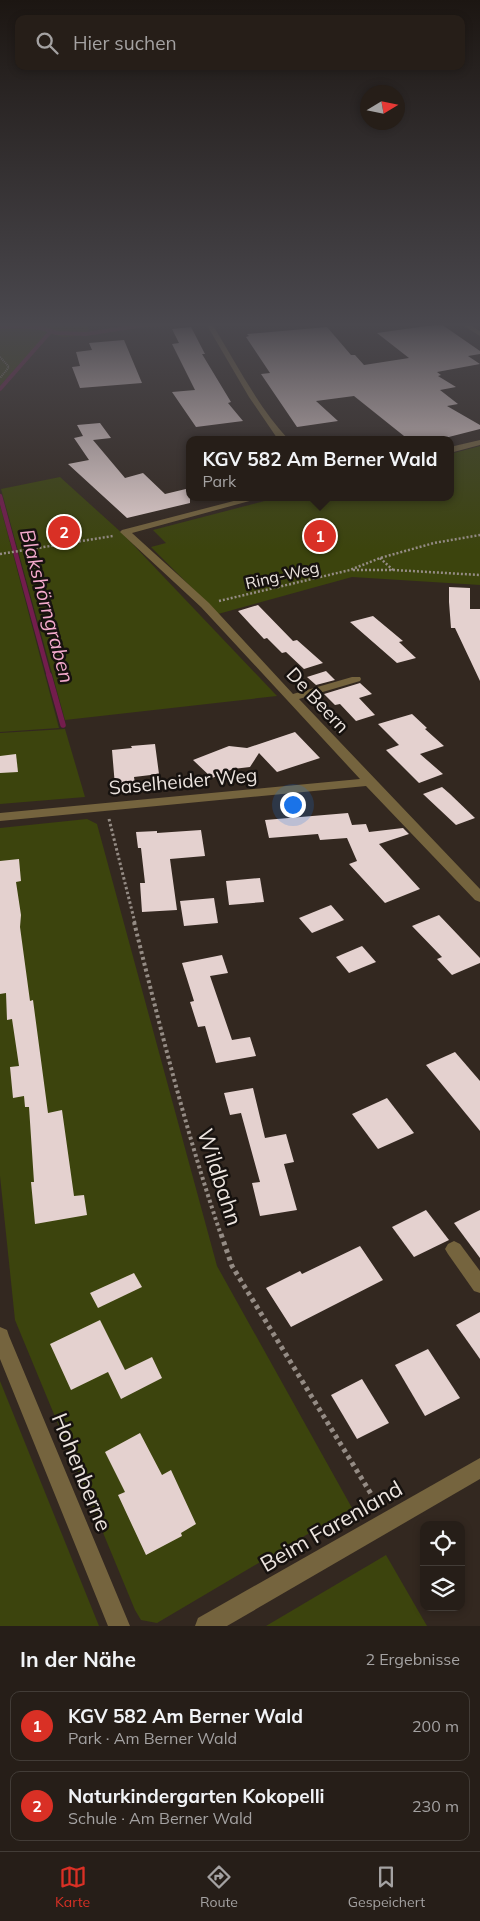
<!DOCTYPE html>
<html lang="de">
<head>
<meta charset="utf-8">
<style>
  body { margin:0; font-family:Mulish,sans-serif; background:#2e2721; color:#f1f3f6 }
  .controls { position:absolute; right:15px; bottom:15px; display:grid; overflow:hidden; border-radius:10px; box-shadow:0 2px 8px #0003 }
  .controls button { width:45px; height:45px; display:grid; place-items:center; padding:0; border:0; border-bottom:1px solid #423c37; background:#261e18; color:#f1f3f6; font:25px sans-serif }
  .compass { position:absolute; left:360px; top:85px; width:45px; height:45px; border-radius:50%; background:#261e18; box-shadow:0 2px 8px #0003; rotate:80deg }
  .you { position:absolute; left:292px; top:804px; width:18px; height:18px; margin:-12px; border:4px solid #fff; border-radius:50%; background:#1a73e8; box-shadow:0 0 0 8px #1a73e833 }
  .badge { display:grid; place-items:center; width:32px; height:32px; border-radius:50%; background:#d93025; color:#fff; font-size:16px; font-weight:700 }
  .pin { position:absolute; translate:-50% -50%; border:2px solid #fff; box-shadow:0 1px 5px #0006 }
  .popup { position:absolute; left:186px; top:436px; width:268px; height:65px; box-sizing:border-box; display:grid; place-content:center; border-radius:10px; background:#261e18; filter:drop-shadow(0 1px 4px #0005); font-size:16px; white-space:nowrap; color:#a4a2a2 }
  .popup b { font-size:19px; color:#f1f3f6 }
  .popup::after { content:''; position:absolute; left:50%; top:100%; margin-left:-10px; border:10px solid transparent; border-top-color:#261e18 }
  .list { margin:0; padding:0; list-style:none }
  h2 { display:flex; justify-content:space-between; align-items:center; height:65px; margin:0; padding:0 20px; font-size:21px }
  h2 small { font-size:16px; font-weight:400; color:#a4a2a2 }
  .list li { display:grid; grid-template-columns:32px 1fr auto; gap:15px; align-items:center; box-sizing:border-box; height:70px; margin:0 10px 10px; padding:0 10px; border:1px solid #423c37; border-radius:10px }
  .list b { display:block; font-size:19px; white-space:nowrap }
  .list p { margin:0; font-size:16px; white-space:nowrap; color:#a4a2a2 }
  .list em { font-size:16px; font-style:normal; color:#a4a2a2 }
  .icon { flex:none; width:28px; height:28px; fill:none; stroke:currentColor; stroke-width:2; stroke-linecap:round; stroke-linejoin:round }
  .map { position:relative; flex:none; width:480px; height:1626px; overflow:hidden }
  .search { position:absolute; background:#261e18; box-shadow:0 2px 8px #0003; left:15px; right:15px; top:15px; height:55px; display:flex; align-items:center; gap:12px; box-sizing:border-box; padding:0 18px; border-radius:10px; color:#a4a2a2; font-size:19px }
  .sheet { height:225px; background:#261e18 }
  nav { display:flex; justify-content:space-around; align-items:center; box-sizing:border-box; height:70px; border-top:1px solid #423c37; background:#261e18; font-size:14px; color:#a4a2a2 }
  nav a { display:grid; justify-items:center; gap:2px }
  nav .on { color:#d93025 }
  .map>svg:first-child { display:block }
</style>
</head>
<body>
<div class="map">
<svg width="480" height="1626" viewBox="0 0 480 1626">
  <rect width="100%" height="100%" fill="#332820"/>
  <!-- green -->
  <g fill="#3c440d">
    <polygon points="0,322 85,322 91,335 63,337 48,333 0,386"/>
    <polygon points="480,446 480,585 352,577 218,614 151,547 166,543 153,530 280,497 450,497 450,454"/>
    <polygon points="60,477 123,534 277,696 65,720 1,489"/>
    <polygon points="0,505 59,728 0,732"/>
    <polygon points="65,729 85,797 0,804 0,733"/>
    <polygon points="87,819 97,824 217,1266 352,1508 157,1623 141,1620 135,1610 15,1320 0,1176 0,828"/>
    <polygon points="0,1381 99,1626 0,1626"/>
    <polygon points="386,1555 427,1626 266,1626"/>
  </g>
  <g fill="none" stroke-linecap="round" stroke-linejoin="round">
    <!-- stream-far2 -->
    <g stroke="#731d4d" stroke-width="4">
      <polyline points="0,327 18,326 42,328 57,333 86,334 143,325 200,323"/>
      <polyline points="0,389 51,331"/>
    </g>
    <!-- stream-far1 -->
    <polyline stroke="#731d4d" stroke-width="4.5" points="0,496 49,676"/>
    <!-- stream -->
    <polyline stroke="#731d4d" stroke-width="5.5" points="49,675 63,725"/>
  </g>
  <!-- building -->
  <g fill="#e4d1cf">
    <polygon points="441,324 480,351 480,354 468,356 480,364 437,372 441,375 438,376 456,387 440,390 458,404 447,406 480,425 480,429 437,440 409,440 354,396 316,401 338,421 297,427 261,374 270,373 246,337 249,336 247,334 327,327 351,355 355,355 364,365 409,358 377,333"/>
    <polygon points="191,327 205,354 202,354 231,402 228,403 243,421 196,427 172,392 195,390 172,344 179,343 172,329"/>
    <polygon points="124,340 142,383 80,388 72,367 80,366 76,352 92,350 89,343"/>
    <polygon points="100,423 111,438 93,440 125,478 143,473 165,494 190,488 190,503 127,518 68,464 89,460 74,438 83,436 77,425"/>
    <polygon points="449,587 470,588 470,609 480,609 480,681 455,628 451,628 449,602"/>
    <polygon points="258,605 293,641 297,640 323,663 304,669 286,652 282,653 267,638 264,639 238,611"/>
    <polygon points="373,616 403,641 399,642 416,658 397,663 350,622"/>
    <polygon points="326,671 335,680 316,685 307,677"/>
    <polygon points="360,683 372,694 359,698 375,715 356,721 340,704 335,705 324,694"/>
    <polygon points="412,714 427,728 425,729 444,746 420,754 443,774 419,783 386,750 399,745 378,724"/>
    <polygon points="295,732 320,758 277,772 259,753 250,767 233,769 212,778 193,760 229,746 247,748"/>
    <polygon points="155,744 159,774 134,777 135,784 115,786 112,750 132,748 131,746"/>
    <polygon points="16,754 18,772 0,773 0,756"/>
    <polygon points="442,787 450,794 475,818 456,825 423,794"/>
    <polygon points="348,813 352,825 366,824 369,832 403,828 409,834 379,844 420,889 385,903 349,864 357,861 347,838 320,840 318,834 269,838 265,820"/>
    <polygon points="201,830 205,856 170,859 177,910 142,912 140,883 145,883 141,848 138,848 136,832 157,831 157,833"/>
    <polygon points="19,859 21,881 16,882 21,915 20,927 30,1001 33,1000 48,1113 62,1110 74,1196 84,1195 87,1215 35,1224 31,1182 34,1182 29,1107 25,1107 24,1096 13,1098 10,1067 19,1066 12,1019 7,1020 6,993 0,994 0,861"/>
    <polygon points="260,878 264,902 229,905 226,881"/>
    <polygon points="214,898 218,923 184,926 180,901"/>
    <polygon points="331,905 344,920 312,933 299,918"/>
    <polygon points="439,915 480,958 480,963 452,975 437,959 442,957 412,926"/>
    <polygon points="362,946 376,962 349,973 336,957"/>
    <polygon points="222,955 228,973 210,976 232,1040 250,1037 256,1056 216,1063 205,1026 198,1027 190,1002 194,1001 182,963"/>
    <polygon points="455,1052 480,1081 480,1131 426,1065"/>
    <polygon points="253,1088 265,1138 286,1134 294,1162 284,1164 297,1210 260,1216 252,1183 260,1182 241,1113 230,1115 224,1093"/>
    <polygon points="387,1098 414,1133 378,1149 352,1114"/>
    <polygon points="426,1210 449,1240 414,1257 392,1227"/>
    <polygon points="480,1210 480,1258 454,1223"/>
    <polygon points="360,1246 383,1280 291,1327 266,1288 300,1271 302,1274"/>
    <polygon points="134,1273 142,1287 98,1308 90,1293"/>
    <polygon points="480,1312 480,1359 456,1325"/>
    <polygon points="100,1320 125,1370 152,1357 162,1378 121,1399 108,1372 71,1390 50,1344"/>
    <polygon points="428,1349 460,1398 425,1416 395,1365"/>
    <polygon points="362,1379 389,1423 357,1439 331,1395"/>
    <polygon points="140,1433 162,1475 171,1470 196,1524 181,1533 182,1536 146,1555 118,1495 125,1492 105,1452"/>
  </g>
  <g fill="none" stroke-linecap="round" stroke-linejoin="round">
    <!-- path-far4 -->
    <polyline stroke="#958c85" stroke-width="2" stroke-dasharray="1 1" stroke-linecap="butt" points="0,357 9,367 0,378"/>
    <!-- path-far3 -->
    <g stroke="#958c85" stroke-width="2.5" stroke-dasharray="2 2" stroke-linecap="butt">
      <polyline points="0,554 113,536"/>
      <polyline points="380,558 393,570"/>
      <polyline points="353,570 394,570 480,575"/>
      <polyline points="219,601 350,570 380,558 434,543 480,535"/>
    </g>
    <!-- path-far2 -->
    <polyline stroke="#958c85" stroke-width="3" stroke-dasharray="2.5 2.5" stroke-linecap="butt" points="109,819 135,923"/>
    <!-- path-far1 -->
    <path stroke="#958c85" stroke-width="4" stroke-dasharray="3 3" stroke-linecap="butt" d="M134,922C160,1027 186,1132 221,1235"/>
    <!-- path -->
    <polyline stroke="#958c85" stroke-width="5" stroke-dasharray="4 4" stroke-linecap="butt" points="221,1234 232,1266 379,1507"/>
    <!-- minor -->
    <g fill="#75643e" fill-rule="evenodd">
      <path d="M205,322H211C235,361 257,406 289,440H280L277,438L249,397Z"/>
      <polygon points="458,322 466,322 480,331 480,336"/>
      <polygon points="480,440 480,445 450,453 450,447"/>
      <polygon points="249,497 264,497 132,533 209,603 293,694 352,677 360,677 361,679 360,681 299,699 480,889 480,902 475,900 366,786 0,821 0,813 360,779 201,607 120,532 122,530"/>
      <polygon points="454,1241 460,1244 480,1271 480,1293 474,1291 448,1254 445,1249 448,1244"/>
      <polygon points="0,1327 7,1330 9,1336 130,1626 108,1626 0,1359"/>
      <polygon points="480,1458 480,1479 227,1626 195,1626 198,1618"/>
    </g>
  </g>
  <!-- sky -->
  <linearGradient id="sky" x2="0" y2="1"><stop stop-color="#1c1612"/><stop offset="0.59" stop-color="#4a484e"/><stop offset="1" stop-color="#4a484e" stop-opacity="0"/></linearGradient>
  <rect width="480" height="550" fill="url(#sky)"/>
  <g text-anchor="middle" stroke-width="5" stroke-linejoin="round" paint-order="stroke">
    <!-- far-street labels -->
    <g font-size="16" fill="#ece4df" stroke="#17120f">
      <text transform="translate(282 575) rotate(-13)" y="6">Ring-Weg</text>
    </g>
    <!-- street labels -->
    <g font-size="19" fill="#ece4df" stroke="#17120f">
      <text transform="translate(318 700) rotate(47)" y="7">De Beern</text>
      <text transform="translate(183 781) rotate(-5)" y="7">Saselheider Weg</text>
    </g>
    <!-- water labels -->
    <g font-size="20" font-style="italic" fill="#f3a9cb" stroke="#17120f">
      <text transform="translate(47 606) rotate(75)" y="7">Blakshörngraben</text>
    </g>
    <!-- near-street labels -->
    <g font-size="22" fill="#ece4df" stroke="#17120f">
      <text transform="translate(220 1177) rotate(72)" y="8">Wildbahn</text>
      <text transform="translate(82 1472) rotate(68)" y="8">Hohenberne</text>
      <text transform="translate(331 1526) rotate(-30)" y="8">Beim Farenland</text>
    </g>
  </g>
</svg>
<div class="controls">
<button><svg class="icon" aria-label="locate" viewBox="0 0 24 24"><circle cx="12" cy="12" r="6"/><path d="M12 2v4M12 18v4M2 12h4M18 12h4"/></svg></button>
<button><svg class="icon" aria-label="layers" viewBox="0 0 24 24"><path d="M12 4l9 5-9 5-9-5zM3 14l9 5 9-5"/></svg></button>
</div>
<svg class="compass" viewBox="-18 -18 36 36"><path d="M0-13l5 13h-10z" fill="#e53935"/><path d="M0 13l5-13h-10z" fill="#a4a2a2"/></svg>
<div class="you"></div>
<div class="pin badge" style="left:320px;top:536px">1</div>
<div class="popup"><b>KGV 582 Am Berner Wald</b>Park</div>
<div class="pin badge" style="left:64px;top:532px">2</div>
<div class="search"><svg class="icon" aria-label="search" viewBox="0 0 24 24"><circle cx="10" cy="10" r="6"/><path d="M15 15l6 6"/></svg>Hier suchen</div>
</div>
<section class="sheet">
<h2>In der Nähe<small>2 Ergebnisse</small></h2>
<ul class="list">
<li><span class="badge">1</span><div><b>KGV 582 Am Berner Wald</b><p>Park · Am Berner Wald</p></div><em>200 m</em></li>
<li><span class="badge">2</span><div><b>Naturkindergarten Kokopelli</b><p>Schule · Am Berner Wald</p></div><em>230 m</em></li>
</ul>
</section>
<nav>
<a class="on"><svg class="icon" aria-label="map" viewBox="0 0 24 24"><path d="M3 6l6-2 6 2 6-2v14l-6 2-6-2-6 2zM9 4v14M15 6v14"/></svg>Karte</a>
<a><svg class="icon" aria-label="directions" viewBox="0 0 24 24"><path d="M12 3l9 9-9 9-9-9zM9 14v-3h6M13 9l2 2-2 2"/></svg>Route</a>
<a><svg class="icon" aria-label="saved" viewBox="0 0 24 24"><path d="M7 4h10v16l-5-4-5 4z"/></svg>Gespeichert</a>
</nav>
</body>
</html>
